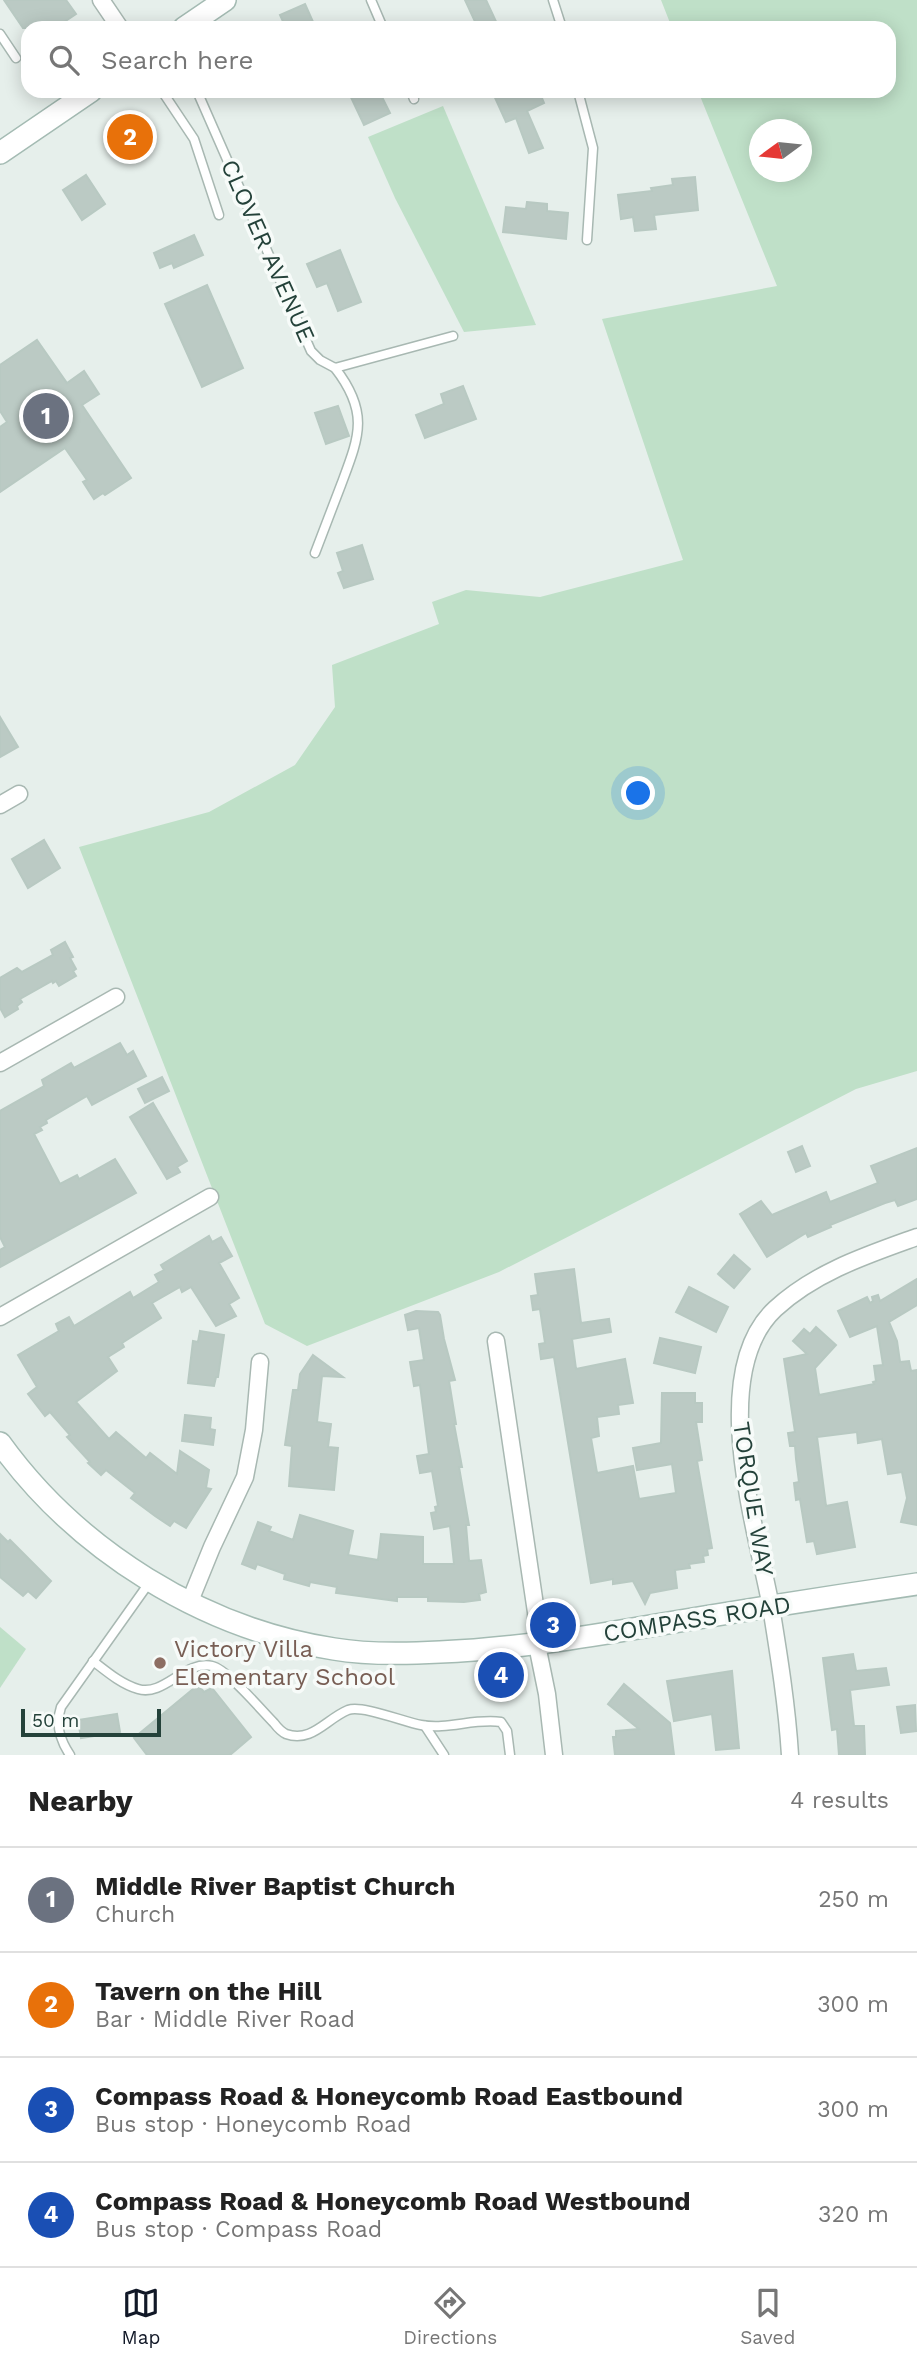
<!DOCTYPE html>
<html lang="en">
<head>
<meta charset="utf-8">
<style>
  body { margin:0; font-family:"Work Sans",sans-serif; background:#f2f2f2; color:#222 }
  .compass { position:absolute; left:749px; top:119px; width:63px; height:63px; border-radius:50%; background:#fff; box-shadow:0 4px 18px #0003; rotate:255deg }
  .scale { position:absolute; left:21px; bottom:18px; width:140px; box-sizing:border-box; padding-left:7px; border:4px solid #24423a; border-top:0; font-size:19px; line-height:24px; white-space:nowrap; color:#24423a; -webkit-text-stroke:5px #f7fbf9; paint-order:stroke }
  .you { position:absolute; left:639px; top:794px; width:24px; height:24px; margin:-18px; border:5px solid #fff; border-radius:50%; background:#1a73e8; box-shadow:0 0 0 10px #1a73e833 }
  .badge { display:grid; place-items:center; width:46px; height:46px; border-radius:50%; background:#111827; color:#fff; font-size:23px; font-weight:700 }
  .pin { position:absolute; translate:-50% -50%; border:4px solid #fff; box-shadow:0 2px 7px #0006 }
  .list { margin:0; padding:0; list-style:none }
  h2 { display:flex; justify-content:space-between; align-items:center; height:91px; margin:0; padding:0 28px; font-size:30px }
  h2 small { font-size:23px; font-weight:400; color:#767676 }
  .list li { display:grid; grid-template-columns:46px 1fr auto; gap:21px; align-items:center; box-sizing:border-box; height:105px; padding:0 28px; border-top:2px solid #e0e0e0 }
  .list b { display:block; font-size:26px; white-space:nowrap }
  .list p { margin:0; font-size:23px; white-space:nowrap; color:#767676 }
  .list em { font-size:23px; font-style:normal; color:#767676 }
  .icon { flex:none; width:38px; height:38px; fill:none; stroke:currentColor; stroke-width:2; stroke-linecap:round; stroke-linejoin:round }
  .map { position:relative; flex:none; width:917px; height:1755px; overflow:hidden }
  .search { position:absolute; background:#fff; box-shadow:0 4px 18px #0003; left:21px; right:21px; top:21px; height:77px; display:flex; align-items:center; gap:18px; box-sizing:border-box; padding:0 24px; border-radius:21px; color:#767676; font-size:26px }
  .sheet { height:511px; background:#fff }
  nav { display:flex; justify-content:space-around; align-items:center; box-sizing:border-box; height:98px; border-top:2px solid #e0e0e0; background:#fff; font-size:19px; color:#767676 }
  nav a { display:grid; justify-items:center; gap:4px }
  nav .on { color:#111827 }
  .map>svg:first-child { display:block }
</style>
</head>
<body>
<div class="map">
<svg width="917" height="1755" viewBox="0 0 917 1755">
  <rect width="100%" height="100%" fill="#e6efeb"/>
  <!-- green -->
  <g fill="#bfe0c8" fill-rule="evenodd">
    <path d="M661,0H917V1071L856,1089L499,1272L307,1346L265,1324L79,847L209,812L295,765L335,707L332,665L439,624L432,602L466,590L540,597L683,560L602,319L777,286L698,91H889V28H672ZM760,130H802V172H760Z"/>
    <polygon points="443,106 536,325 464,332 395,198 368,137"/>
    <polygon points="0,1627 26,1649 0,1688"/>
  </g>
  <!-- building -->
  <g fill="#bbcac4" stroke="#b8c9c2" stroke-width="2">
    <polygon points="4,0 66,0 76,14 55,28 23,28"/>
    <polygon points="465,0 486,0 499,28 478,28"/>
    <polygon points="305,4 314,24 300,28 297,23 286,28 280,15"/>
    <polygon points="348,91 379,91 390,113 364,125"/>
    <polygon points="492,91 539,91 544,103 527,111 543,148 529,153 516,118 506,122"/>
    <polygon points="132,116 151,142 128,158 110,132"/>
    <polygon points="86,175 105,204 82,220 63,190"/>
    <polygon points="695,177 698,210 654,215 656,229 635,231 633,217 621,219 618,195 652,191 651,188 673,185 672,179"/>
    <polygon points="527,202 547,204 547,211 568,213 566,239 503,232 506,207 526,209"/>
    <polygon points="194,235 203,255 174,268 172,263 160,268 154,253"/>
    <polygon points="340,250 361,302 338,311 327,283 317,287 307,264"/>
    <polygon points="207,285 243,368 202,387 165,304"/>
    <polygon points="37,340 67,383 84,371 99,394 82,405 131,478 105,495 103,493 94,499 83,482 87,480 65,448 0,492 0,427 7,422 0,411 0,365"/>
    <polygon points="463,386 476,419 425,438 416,415 444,404 441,394"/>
    <polygon points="338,406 349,436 326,444 315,413"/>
    <polygon points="362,545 373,579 344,588 338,573 343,571 337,553"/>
    <polygon points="0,717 18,747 0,757"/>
    <polygon points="44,840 60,868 28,888 12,859"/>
    <polygon points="65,942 73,957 70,958 76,969 73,971 76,976 59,986 56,981 53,983 52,981 20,999 22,1002 17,1006 18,1009 5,1017 0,1008 0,978 17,968 22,972 53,955 51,950"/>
    <polygon points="120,1043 127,1055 133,1051 146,1076 92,1105 87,1096 46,1120 47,1123 40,1127 42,1130 34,1134 60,1184 77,1175 79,1179 115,1159 136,1193 0,1267 0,1250 5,1247 0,1237 0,1111 44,1086 42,1080 71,1063 74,1068"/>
    <polygon points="162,1077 169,1091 145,1103 138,1089"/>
    <polygon points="153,1103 187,1161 177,1167 180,1172 167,1179 130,1117"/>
    <polygon points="802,1146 810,1166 796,1172 788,1152"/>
    <polygon points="917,1148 917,1199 898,1206 895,1200 885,1203 830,1225 831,1227 808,1237 806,1233 767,1257 740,1214 761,1201 772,1215 826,1192 830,1202 878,1183 871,1166"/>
    <polygon points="209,1236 212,1242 221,1237 232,1256 219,1263 239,1298 229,1304 236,1316 216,1326 191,1287 182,1292 180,1287 152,1303 161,1318 122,1343 124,1347 108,1357 117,1371 76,1402 109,1439 116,1432 146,1458 150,1453 177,1474 180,1451 209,1470 206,1488 211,1489 186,1528 174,1521 170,1526 155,1516 131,1498 135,1493 106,1470 101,1475 88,1463 90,1462 67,1437 70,1435 50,1412 45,1416 28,1394 37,1387 18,1355 59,1331 56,1324 69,1317 74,1326 130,1292 133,1298 159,1282 155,1275 164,1270 161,1265"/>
    <polygon points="734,1255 750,1269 734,1288 718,1274"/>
    <polygon points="574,1269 581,1323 609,1319 611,1332 572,1339 576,1369 625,1359 633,1403 618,1405 619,1414 597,1417 599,1436 591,1438 597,1473 633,1466 639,1499 676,1493 672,1464 637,1470 633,1448 661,1443 662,1393 695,1393 695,1403 702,1403 702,1422 696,1422 702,1460 697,1461 712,1548 707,1549 708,1555 703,1556 704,1562 689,1564 690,1568 675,1570 677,1588 650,1593 645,1604 633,1581 613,1584 613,1579 591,1583 554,1357 541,1359 539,1344 545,1343 540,1309 533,1310 531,1296 538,1295 535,1274"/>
    <polygon points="917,1279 917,1305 889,1322 897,1341 900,1362 909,1361 911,1371 917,1370 917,1525 901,1522 907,1498 902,1472 888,1474 882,1439 858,1443 857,1432 817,1437 826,1506 847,1502 855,1547 817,1554 814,1541 807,1542 800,1499 796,1500 794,1483 799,1482 796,1459 795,1446 790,1446 788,1433 795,1432 784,1359 807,1354 793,1341 804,1329 810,1334 816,1327 836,1345 815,1368 819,1395 874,1384 873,1382 876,1381 874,1366 883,1365 877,1326 850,1337 838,1311 867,1297 870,1303 873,1301 872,1297 878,1295 880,1301"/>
    <polygon points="689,1287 728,1307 716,1332 676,1312"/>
    <polygon points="416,1311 438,1312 440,1315 444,1339 455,1380 449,1381 456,1424 454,1424 462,1467 459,1467 469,1525 466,1525 469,1561 481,1560 486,1592 479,1594 480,1600 464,1602 428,1601 428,1597 397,1597 397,1601 336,1593 337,1587 310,1582 309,1586 284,1579 285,1574 257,1564 255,1569 242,1564 258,1522 271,1527 269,1531 293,1540 300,1515 353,1531 348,1555 378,1560 381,1534 423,1537 423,1564 454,1564 450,1526 434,1529 431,1513 436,1512 435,1507 438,1506 432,1471 420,1473 417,1456 429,1454 420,1385 414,1386 410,1362 424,1360 419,1328 408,1330 405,1315"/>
    <polygon points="200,1331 224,1335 218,1377 216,1377 214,1386 188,1383 193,1341 198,1342"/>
    <polygon points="660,1338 701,1347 695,1373 654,1363"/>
    <polygon points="313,1355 343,1377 322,1376 317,1422 331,1424 328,1447 338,1448 334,1490 289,1486 292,1446 285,1445 293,1390 298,1390 300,1374"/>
    <polygon points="185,1415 211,1418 210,1429 215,1430 213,1445 182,1441"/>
    <polygon points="0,1534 8,1542 10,1540 51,1581 36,1598 28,1591 23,1596 0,1577"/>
    <polygon points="853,1654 856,1671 886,1668 889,1685 850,1690 854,1726 864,1726 865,1755 839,1755 837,1729 832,1730 823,1658"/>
    <polygon points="732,1671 739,1748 716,1750 712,1714 674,1721 667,1681"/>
    <polygon points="624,1684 670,1723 674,1755 615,1755 613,1737 616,1737 616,1731 639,1729 608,1704"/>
    <polygon points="198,1685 204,1692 212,1688 251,1737 230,1755 147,1755 134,1738"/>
    <polygon points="915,1705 916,1731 901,1733 897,1707"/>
    <polygon points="117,1714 120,1732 81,1738 78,1720"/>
  </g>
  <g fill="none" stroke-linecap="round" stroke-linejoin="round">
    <defs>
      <g id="lane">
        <polyline points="371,0 383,28"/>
        <polyline points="553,0 562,28"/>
        <polyline points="0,34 16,58"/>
        <polyline points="162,91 194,139 219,215"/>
        <polyline points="197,91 311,351 320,360 335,368 453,336"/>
        <polyline points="411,91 414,99"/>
        <polyline points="578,91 593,148 587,240"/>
        <path d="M315,553C324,530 332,508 341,485C359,437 370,413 335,368"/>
        <path d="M93,1661C106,1671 121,1684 138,1689C164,1697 185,1660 212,1666C227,1669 261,1710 274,1723C277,1727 282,1732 286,1734C312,1743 326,1719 348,1710C363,1705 404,1722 421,1725C448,1730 474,1718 501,1722L507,1731L510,1755"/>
        <polyline points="425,1726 444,1755"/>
        <path d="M70,1755C60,1740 55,1725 61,1707L149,1583"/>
      </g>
      <g id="street">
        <polyline points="101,0 120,28"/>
        <polyline points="0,805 19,794"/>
        <polyline points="0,1063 116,997"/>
        <polyline points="0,1317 210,1197"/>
        <polyline points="496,1341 536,1612 537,1645 547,1694 554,1755"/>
        <polyline points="190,1601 212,1547 245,1477 254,1430 260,1362"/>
        <path d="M790,1755C787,1706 779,1656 771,1607C756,1527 707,1373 775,1309C815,1272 867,1255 917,1237"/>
      </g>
      <g id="secondary">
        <polyline points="184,28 225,0"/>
        <polyline points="0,153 91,91"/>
        <path d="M0,1443C77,1550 203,1629 334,1649C369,1655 405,1654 440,1652C511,1649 580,1638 650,1626C739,1611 828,1597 917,1584"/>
      </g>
    </defs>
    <!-- lane casing -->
    <use href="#lane" stroke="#a8b8b2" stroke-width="11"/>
    <!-- street casing -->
    <use href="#street" stroke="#a8b8b2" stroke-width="19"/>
    <!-- secondary casing -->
    <use href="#secondary" stroke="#a4bbb3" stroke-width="24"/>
    <!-- lane -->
    <use href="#lane" stroke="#fff" stroke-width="8"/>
    <!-- street -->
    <use href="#street" stroke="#fff" stroke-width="16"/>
    <!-- secondary -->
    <use href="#secondary" stroke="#fff" stroke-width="21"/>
  </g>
  <!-- markers -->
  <circle fill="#8d6e63" stroke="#f7fbf9" stroke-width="2.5" cx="160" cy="1663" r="7"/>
  <g text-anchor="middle" stroke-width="7" stroke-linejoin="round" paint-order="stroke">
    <!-- street labels -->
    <g font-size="24" fill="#24423a" stroke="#f7fbf9">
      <text transform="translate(268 251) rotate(66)" y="8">CLOVER AVENUE</text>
      <text transform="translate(753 1499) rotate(81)" y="8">TORQUE WAY</text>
      <text transform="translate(697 1619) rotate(-9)" y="8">COMPASS ROAD</text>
    </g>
    <!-- education labels -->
    <g font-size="24" fill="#785e54" stroke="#f7fbf9" text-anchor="start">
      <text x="174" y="1657">Victory Villa<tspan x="174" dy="28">Elementary School</tspan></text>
    </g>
  </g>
</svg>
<svg class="compass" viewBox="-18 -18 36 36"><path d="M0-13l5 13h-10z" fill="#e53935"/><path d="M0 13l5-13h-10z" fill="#767676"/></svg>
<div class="scale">50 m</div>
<div class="you"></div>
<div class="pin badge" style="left:46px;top:416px;background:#6b7280">1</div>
<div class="pin badge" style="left:130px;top:137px;background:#e8710a">2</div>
<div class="pin badge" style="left:553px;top:1625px;background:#1a4fb4">3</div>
<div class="pin badge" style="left:501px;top:1675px;background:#1a4fb4">4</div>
<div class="search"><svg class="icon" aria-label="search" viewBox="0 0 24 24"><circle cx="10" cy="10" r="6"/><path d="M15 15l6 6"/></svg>Search here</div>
</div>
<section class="sheet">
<h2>Nearby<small>4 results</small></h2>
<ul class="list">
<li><span class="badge" style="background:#6b7280">1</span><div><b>Middle River Baptist Church</b><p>Church</p></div><em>250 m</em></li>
<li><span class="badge" style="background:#e8710a">2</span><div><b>Tavern on the Hill</b><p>Bar · Middle River Road</p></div><em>300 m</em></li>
<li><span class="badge" style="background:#1a4fb4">3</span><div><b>Compass Road &amp; Honeycomb Road Eastbound</b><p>Bus stop · Honeycomb Road</p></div><em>300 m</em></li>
<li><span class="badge" style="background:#1a4fb4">4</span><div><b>Compass Road &amp; Honeycomb Road Westbound</b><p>Bus stop · Compass Road</p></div><em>320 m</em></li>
</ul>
</section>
<nav>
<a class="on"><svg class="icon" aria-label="map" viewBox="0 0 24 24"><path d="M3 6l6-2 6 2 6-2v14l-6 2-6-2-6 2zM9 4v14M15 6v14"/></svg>Map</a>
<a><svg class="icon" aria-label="directions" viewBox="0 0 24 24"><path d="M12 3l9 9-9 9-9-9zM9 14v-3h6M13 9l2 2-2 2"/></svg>Directions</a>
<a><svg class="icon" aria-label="saved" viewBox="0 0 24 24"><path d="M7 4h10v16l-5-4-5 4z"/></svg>Saved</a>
</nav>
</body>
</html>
